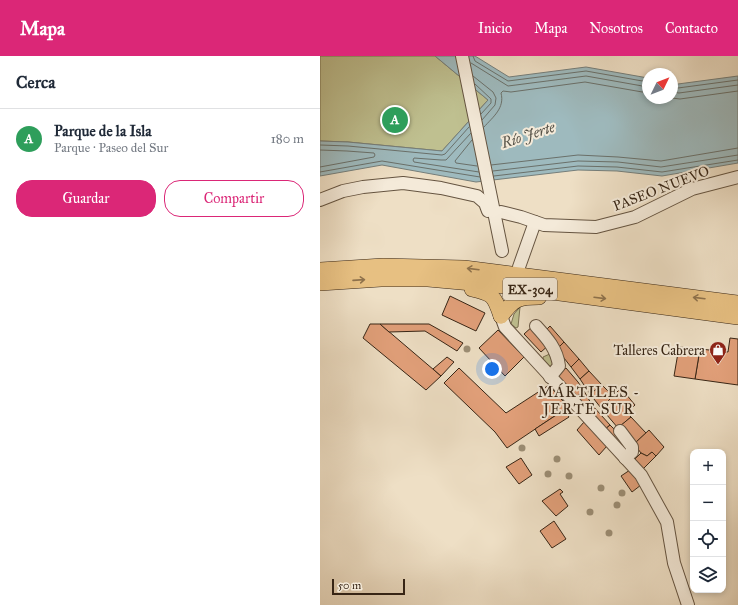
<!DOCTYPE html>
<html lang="es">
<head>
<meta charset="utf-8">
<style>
  body { margin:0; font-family:"IM FELL Great Primer",serif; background:#f2f2f3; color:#1f2937 }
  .controls { position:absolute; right:12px; bottom:12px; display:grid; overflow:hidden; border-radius:8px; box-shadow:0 2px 6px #0003 }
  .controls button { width:36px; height:36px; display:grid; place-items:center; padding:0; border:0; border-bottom:1px solid #e0e1e3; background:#fff; color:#1f2937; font:20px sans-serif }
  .compass { position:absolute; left:322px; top:12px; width:36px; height:36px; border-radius:50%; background:#fff; box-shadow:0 2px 6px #0003; rotate:47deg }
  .scale { position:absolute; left:12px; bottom:10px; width:73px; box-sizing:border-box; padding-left:4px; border:2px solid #372515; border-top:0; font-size:11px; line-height:14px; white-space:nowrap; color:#372515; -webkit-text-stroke:3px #f4ead9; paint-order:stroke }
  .you { position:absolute; left:172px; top:313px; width:14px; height:14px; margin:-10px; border:3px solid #fff; border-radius:50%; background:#1a73e8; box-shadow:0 0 0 6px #1a73e833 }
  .badge { display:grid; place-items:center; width:26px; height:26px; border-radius:50%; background:#db2777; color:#fff; font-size:13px; font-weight:700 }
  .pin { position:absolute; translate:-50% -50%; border:2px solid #fff; box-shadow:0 1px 4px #0006 }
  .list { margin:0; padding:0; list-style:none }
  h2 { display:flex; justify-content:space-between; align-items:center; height:52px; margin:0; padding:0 16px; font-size:17px }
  h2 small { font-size:13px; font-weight:400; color:#747a83 }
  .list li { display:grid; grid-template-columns:26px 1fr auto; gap:12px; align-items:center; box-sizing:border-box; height:60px; padding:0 16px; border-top:1px solid #e0e1e3 }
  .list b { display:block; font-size:15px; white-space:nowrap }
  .list p { margin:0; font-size:13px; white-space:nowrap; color:#747a83 }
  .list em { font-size:13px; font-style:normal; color:#747a83 }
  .actions { display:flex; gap:8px; padding:12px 16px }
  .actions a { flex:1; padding:9px 0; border:1px solid #db2777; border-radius:16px; text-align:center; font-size:14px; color:#db2777 }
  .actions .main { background:#db2777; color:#fff }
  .icon { flex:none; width:22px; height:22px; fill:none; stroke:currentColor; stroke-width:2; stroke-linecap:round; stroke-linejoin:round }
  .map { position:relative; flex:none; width:418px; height:549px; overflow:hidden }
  header { display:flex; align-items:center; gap:24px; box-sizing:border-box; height:56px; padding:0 20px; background:#db2777; color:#fff }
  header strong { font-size:19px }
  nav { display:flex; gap:22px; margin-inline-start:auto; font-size:14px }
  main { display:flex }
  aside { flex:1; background:#fff }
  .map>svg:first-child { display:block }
</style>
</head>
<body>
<header>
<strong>Mapa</strong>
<nav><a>Inicio</a><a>Mapa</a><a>Nosotros</a><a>Contacto</a></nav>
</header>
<main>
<aside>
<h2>Cerca<small></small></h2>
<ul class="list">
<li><span class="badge" style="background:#2e9e5b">A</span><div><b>Parque de la Isla</b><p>Parque · Paseo del Sur</p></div><em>180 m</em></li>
</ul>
<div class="actions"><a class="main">Guardar</a><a>Compartir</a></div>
</aside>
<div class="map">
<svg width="418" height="549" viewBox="0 0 418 549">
  <rect width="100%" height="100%" fill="#eedfc5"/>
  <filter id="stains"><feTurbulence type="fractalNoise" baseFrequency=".005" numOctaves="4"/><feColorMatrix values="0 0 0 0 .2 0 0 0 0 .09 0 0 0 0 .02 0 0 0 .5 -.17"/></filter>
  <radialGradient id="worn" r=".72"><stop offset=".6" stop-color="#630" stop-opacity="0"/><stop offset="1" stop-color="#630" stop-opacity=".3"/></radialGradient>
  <!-- green -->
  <g fill="#bfc090" stroke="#7b7252">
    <polygon points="0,0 115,0 168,44 122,95 28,86 0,85"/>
    <polygon points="200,251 198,271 196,272 191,268 194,258"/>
    <polygon points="232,297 234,302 233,314 224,310 223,301"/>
  </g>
  <!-- water -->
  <polygon fill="#9ebabe" stroke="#757e7a" points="115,0 155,0 189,21 266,11 328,22 328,42 352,42 352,27 358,28 418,20 418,107 342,120 297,115 258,114 156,126 62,109 0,120 0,85 28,86 122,95 168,44"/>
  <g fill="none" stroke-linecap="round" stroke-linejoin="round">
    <!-- shore -->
    <g stroke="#6a706a" stroke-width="1">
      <polyline points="153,0 155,5 188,25 266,15 328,26"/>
      <polyline points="151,7 188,30 266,20 328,31"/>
      <polyline points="153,20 173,36 176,42 175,49 162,64"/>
      <polyline points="155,28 171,43 171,47 161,58"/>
      <polyline points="352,31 358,32 418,24"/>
      <polyline points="352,36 359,37 418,29"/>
      <polyline points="352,42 360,43 418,35"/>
      <path d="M164,71C173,61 185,52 181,37L183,35L191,36L265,26L328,37"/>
      <polyline points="151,77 126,104 121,104 94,102 93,104 94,106 159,116"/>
      <polyline points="152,84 135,105 136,107 157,110"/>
      <polyline points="0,89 28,90 122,99 125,98 149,71"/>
      <polyline points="0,94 27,95 54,97 55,99 54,101 0,111"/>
      <polyline points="171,109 258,99 298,101 341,105 418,92"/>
      <polyline points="173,115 258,105 298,106 341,111 418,99"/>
      <polyline points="0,116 62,105 160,121"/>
      <polyline points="174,120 258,110 297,111 342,116 418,104"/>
    </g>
  </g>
  <!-- building -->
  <g fill="#e2a07a" stroke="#372515">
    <polygon points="130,240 165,257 156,275 122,259"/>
    <polygon points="50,268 60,268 121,320 106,334 43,282"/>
    <polygon points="60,268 109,268 143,287 137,295 105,275 69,276"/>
    <polygon points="213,270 230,288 221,296 204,278"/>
    <polygon points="230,270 244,286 238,292 224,276"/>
    <polygon points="178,274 204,301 185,320 159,292"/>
    <polygon points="410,282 418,283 418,329 375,323 380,293 408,296"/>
    <polygon points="244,286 259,303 251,311 237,293"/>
    <polygon points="359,291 380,293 375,323 354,320"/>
    <polygon points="127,301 134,306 121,320 113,313"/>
    <polygon points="259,303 269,315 260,323 251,311"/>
    <polygon points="139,312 186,357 229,329 248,351 187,392 175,376 124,327"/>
    <polygon points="246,312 258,326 264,335 253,343 236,322"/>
    <polygon points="269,315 282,329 270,338 260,323"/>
    <polygon points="282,329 293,340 281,352 270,338"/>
    <polygon points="301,332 315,349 307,357 311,361 298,372 281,352"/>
    <polygon points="264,335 272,349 265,355 253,343"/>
    <polygon points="272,349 290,369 283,375 265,355"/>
    <polygon points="244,354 249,361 219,380 215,373"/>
    <polygon points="311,361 326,377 314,388 300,370"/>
    <polygon points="264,366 287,390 279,399 257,374"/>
    <polygon points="290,369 298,377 291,384 283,375"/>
    <polygon points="329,374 344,391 336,400 332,396 327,400 321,397 314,388"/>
    <polygon points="332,396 336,400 321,415 313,405 321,397 327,400"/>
    <polygon points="201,402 212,419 199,428 186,411"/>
    <polygon points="310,414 321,429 312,436 301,420"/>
    <polygon points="240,433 243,436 240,438 248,450 236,460 222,445"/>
    <polygon points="234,465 246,483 232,492 220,475"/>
  </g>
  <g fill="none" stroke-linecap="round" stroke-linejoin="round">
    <defs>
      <g id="minor">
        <polyline points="142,0 182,195"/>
        <polyline points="0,144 23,135 43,131 83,127 121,132 157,140 165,147 168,155"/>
        <polyline points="181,156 201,161 224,169 276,171 315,161 372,133 418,121"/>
        <polyline points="199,211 215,166"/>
        <polyline points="181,260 185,271 321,419 347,466 354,507 368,549"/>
        <path d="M216,270C227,282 237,293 239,310L230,321"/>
        <polyline points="300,375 312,391 312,396 305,402"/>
      </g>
      <g id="major">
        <polyline points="0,214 63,210 144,212 418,247"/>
        <polyline points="0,227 61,223 108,223 195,231 418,261"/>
        <path d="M152,233C173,238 174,239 181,260"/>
        <path d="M181,260C194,243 198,241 219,241"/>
      </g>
    </defs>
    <!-- minor casing -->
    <use href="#minor" stroke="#655441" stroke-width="14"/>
    <!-- major casing -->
    <use href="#major" stroke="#372515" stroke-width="16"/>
    <!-- minor -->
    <use href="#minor" stroke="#f4ead9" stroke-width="12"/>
    <!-- major -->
    <use href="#major" stroke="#e7c082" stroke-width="15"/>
  </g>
  <!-- trees -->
  <g fill="#9c8e75">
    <circle cx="147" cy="293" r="3.5"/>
    <circle cx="202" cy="392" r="3.5"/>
    <circle cx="237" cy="403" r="3.5"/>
    <circle cx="228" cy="418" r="3.5"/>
    <circle cx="249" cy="420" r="3.5"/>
    <circle cx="281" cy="432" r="3.5"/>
    <circle cx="302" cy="437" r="3.5"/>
    <circle cx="297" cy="449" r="3.5"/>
    <circle cx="270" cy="456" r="3.5"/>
    <circle cx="289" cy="477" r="3.5"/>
  </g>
  <!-- one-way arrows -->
  <defs><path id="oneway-shaft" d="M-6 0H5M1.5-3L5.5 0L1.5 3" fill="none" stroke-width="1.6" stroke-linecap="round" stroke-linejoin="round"/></defs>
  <g stroke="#8f724c">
    <use href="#oneway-shaft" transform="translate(153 213) rotate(-173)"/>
    <use href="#oneway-shaft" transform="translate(39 224) rotate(-4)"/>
    <use href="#oneway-shaft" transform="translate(280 242) rotate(7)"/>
    <use href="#oneway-shaft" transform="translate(379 242) rotate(-173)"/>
  </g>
  <!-- icons -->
  <defs>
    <symbol id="shop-pin" viewBox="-11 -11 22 30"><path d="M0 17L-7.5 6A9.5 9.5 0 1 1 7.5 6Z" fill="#8f2418" stroke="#f4ead9"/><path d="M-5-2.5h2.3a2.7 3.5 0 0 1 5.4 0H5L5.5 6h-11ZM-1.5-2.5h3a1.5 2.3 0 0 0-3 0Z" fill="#fff"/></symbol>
  </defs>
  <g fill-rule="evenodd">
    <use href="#shop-pin" x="388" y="284" width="20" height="27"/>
  </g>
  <g text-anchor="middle" stroke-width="4" stroke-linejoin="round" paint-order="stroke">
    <!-- shield labels -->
    <rect fill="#f4ead9" stroke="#706050" stroke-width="1" x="183" y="222" width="54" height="22" rx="3"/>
    <g font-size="13" font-weight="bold" fill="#372515">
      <text x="210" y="238">EX-304</text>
    </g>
    <!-- street labels -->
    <g font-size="14" fill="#372515" stroke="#f4ead9">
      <text transform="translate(341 132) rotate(-21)" y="5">PASEO NUEVO</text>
    </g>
    <!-- poi labels -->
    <g font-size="14" fill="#372515" stroke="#f4ead9" text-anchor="end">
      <text x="385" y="299">Talleres Cabrera</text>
    </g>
    <!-- water labels -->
    <g font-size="15" font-style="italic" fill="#565248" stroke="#f4ead9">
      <text transform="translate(208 79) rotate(-18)" y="5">Río Jerte</text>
    </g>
    <!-- neighbourhood labels -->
    <g font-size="15" letter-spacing="1" fill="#372515" stroke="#f4ead9">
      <text x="269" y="341">MÁRTILES -<tspan x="269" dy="17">JERTE SUR</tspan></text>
    </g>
  </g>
  <rect width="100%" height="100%" filter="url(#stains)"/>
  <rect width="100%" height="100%" fill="url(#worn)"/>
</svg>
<div class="controls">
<button>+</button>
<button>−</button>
<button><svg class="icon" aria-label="locate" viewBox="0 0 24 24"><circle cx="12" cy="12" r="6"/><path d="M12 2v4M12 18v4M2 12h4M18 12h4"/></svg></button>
<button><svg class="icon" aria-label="layers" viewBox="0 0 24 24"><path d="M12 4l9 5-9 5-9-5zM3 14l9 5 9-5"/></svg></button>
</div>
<svg class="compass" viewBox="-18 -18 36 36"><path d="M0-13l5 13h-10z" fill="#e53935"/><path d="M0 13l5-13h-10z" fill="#747a83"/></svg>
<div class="scale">50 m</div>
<div class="you"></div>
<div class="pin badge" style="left:75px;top:64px;background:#2e9e5b">A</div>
</div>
</main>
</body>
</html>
